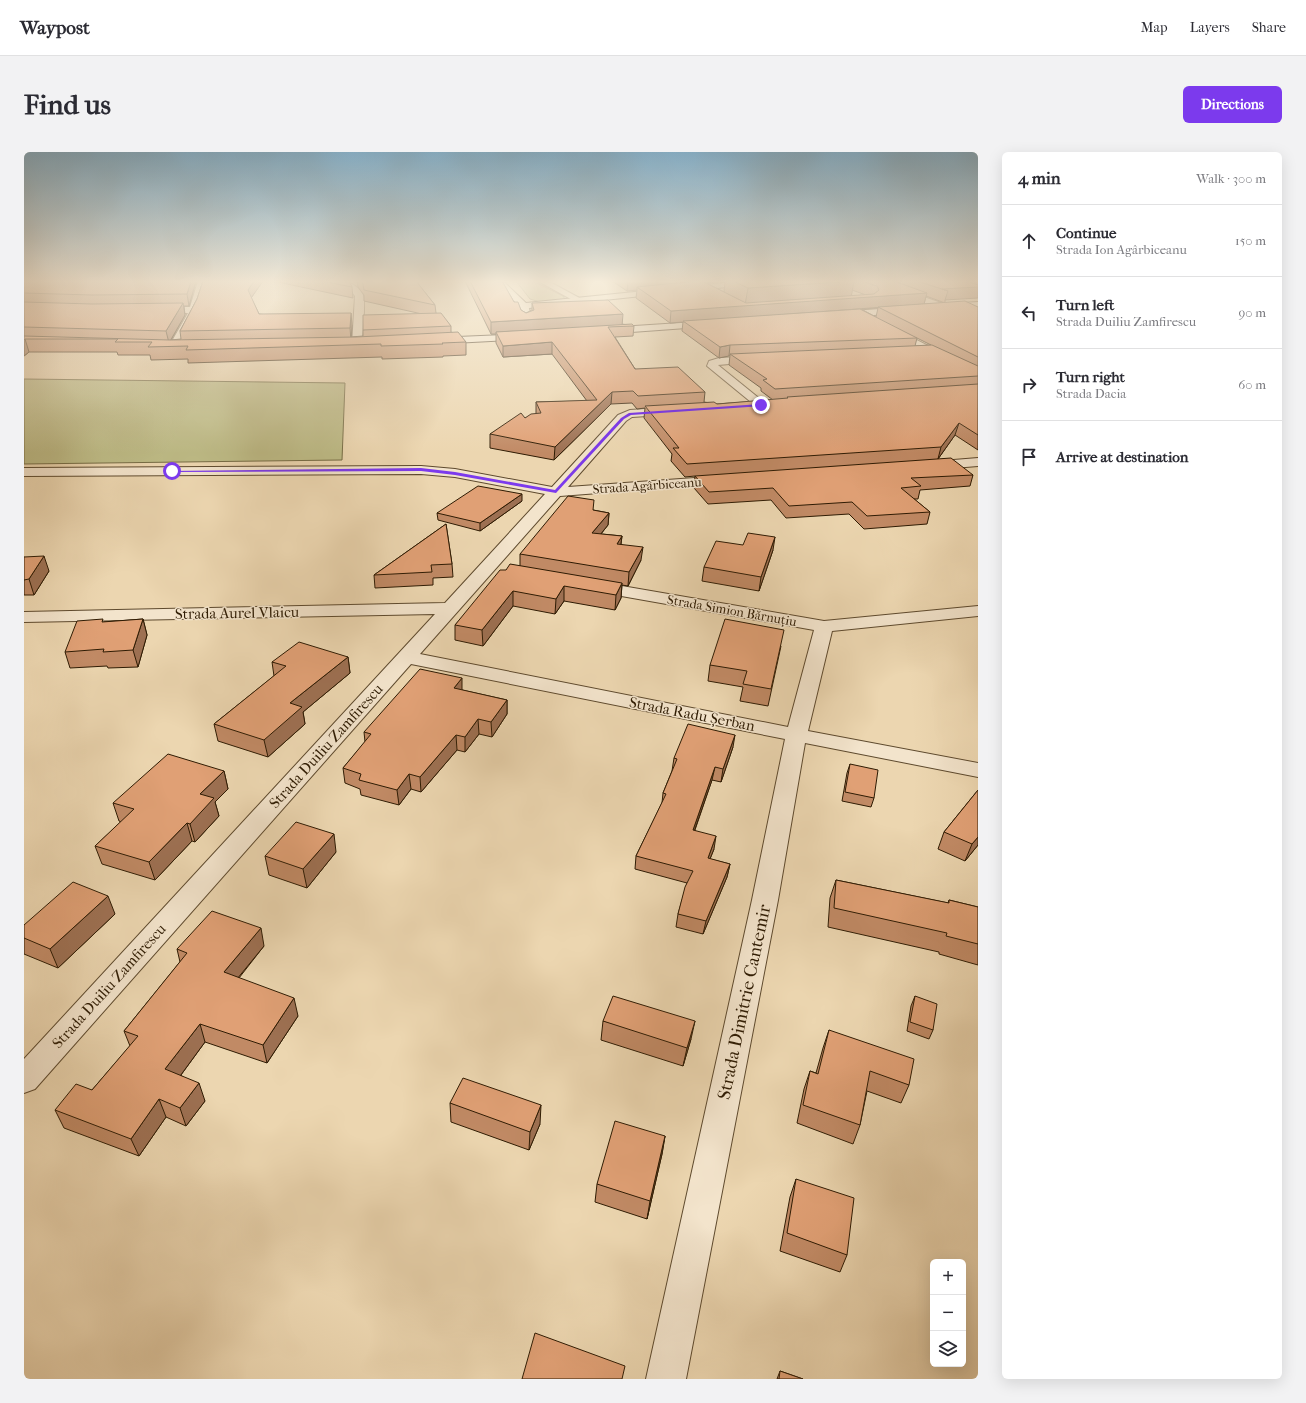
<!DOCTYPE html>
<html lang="en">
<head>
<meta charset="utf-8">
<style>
  body { margin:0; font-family:"IM FELL French Canon",serif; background:#f2f2f3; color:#2b2b33 }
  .controls { position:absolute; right:12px; bottom:12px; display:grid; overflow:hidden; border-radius:6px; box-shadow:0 4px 16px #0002 }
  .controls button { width:36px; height:36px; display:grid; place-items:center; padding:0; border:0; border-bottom:1px solid #e1e1e2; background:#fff; color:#2b2b33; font:20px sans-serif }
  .stop { position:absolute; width:12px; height:12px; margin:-9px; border:3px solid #7c3aed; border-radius:50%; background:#fff }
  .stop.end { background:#7c3aed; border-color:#fff; box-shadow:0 1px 4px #0008 }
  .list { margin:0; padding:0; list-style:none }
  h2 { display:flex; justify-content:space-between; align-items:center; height:52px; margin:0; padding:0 16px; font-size:17px }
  h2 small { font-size:13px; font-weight:400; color:#7c7c81 }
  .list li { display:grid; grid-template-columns:26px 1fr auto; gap:12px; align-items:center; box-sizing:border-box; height:72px; padding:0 16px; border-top:1px solid #e1e1e2 }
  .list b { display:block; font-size:15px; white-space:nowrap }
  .list p { margin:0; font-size:13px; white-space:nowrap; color:#7c7c81 }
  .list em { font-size:13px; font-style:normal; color:#7c7c81 }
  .icon { flex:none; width:22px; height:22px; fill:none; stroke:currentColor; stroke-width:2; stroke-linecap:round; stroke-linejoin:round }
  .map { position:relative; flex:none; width:954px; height:1227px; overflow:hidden; border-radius:6px }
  header { display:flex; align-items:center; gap:24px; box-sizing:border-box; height:56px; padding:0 20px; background:#fff; border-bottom:1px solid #e1e1e2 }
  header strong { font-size:19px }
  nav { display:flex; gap:22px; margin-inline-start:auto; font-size:14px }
  .intro { display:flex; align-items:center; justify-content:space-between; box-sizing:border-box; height:96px; padding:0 24px }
  h1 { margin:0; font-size:28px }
  .button { padding:10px 18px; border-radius:6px; background:#7c3aed; color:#fff; font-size:14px; font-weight:700 }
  main { display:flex; gap:24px; padding:0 24px }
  aside { flex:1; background:#fff; border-radius:6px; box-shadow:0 4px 16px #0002 }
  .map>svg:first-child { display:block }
</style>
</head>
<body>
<header>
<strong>Waypost</strong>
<nav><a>Map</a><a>Layers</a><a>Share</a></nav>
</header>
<div class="intro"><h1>Find us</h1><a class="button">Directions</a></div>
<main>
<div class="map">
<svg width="954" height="1227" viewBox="0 0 954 1227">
  <rect width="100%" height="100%" fill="#ecd6b0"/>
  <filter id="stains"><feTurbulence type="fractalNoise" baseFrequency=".005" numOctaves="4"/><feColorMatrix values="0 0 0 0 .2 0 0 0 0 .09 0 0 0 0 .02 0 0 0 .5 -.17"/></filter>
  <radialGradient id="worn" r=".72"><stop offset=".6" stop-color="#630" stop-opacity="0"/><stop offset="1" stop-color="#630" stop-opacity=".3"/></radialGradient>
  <!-- green -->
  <g fill="#bebc87" stroke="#766c45">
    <polygon points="492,129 509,129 539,144 541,147 516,150 506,147"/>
    <polygon points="0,227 321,231 318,308 0,312"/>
  </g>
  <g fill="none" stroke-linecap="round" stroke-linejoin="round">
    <defs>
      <g id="street">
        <polygon points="174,129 182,129 174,158 153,198 145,198 144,196 164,161 131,161 127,158 131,155 166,155"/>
        <path d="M313,129C323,128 334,133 339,143C342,149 338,184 338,193L337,195L333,196L328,193L331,144L327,139Z"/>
        <polygon points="514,129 524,129 561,149 557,152 554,151"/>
        <polygon points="843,129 854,129 923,153 924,155 923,157 917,157"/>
        <polygon points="865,174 954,219 954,226 862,179 860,177"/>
        <polygon points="736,204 741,207 740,209 694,213 741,251 743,253 741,255 733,255 683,214 685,209 695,206"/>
        <polygon points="650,255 654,256 656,259 654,262 608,265 602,269 544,335 699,324 704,325 706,328 704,331 536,344 396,502 764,575 790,478 569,439 563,438 561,434 563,430 569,429 800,469 954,454 954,464 808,479 784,579 954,611 954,625 781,591 754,748 662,1227 622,1227 728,748 761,587 387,512 11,937 0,941 0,907 411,462 0,470 0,460 421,451 521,342 431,325 397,322 0,324 0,316 397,314 431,317 528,335 594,263 606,258"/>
        <polygon points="954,306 954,314 905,318 900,317 898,314 900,311 905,310"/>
      </g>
      <g id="secondary">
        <polygon points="471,129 479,129 502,151 719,129 745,129 741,131 505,156 508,169 503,172 498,169 496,155"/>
        <polygon points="954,150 954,156 919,158 915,155 919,152"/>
        <polygon points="883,155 887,158 886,160 814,166 809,163 814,160"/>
        <polygon points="687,169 692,172 690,174 580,182 575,179 580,176"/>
        <polygon points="502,182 507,185 505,187 410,192 405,189 410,186"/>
      </g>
    </defs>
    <!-- street casing -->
    <use href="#street" stroke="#5e4a2e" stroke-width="2"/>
    <!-- secondary casing -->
    <use href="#secondary" stroke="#2e1b03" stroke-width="2"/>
    <!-- street -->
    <use href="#street" fill="#f3e4cc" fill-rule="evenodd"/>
    <!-- secondary -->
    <use href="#secondary" fill="#f3e4cc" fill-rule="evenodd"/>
  </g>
  <!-- wall -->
  <g fill="#c18a65" stroke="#2e1b03" fill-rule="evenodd">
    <polygon points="0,129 172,129 165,154 160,154 161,163 147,188 157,187 156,179 173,147 179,129 239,129 227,146 235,162 328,173 327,185 339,184 339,178 398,162 340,149 340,143 334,135 333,129 392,129 411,153 412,161 427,174 427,180 442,190 442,203 419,204 419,205 358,207 358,205 164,211 164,207 127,208 126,203 94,203 93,200 5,200 0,204"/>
    <polygon points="249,129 325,129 328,135 329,146"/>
    <path d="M441,129H478L490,150L497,158L502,161L508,158V151L598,172L610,174L609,184L591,185L611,217L681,240L680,250L693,252L749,248L737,239V236L705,213L706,203L695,206L658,179L659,170L646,171L612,146L613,138L603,139L588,129H954L921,148V151L902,144L900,152L954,155V298L931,283L914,307L949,323L946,334L896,338L894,347H890L906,360L903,372L840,377L825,362L762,366L747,348L684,352L670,336L671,324L661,325L647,309L648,302L620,266L621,256L613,257L608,251L587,252L530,308L466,296V282L501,266L512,262V250L563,249L528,202L479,205L472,191V182H467ZM701,129L700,140L682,131ZM828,138L842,143L827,144ZM854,156L852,165L837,157ZM893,186L907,193L891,194Z"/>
    <polygon points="498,349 456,379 414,368 413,361"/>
    <polygon points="569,358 585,361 584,373 577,382 598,384 597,392 617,408 604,434 598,433 597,446 591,458 540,449 531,462 489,454 459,494 431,488 431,473 482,418 496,414 496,402"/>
    <polygon points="422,372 428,412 429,425 409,426 409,433 351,436 350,423"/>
    <polygon points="749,398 735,439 678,429 680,415"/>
    <polygon points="0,405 25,419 10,443 0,443"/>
    <polygon points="119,467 123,483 114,515 84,516 83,514 46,516 41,500 80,470"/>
    <polygon points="757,494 744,554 716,549 719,535 684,529 686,513"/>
    <polygon points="324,505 326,521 279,560 281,572 244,605 194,589 190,572 250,524 248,510"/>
    <polygon points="438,538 483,548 483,562 468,585 455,582 441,600 433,598 397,640 387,637 375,653 337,643 336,637 321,631 319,616 341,590 340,580"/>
    <polygon points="709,595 697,630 688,628 671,678 690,697 686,707 706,712 703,725 679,782 652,775 654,762 663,731 611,717 612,704 638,651 639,641 648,619 650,606"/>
    <polygon points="826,612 850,646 847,655 818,649 823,621"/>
    <polygon points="200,619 204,637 191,650 195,664 171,690 168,689 131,728 78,712 71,694 97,670 95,669 89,651"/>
    <polygon points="954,638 954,693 941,709 914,697 920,680"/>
    <polygon points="312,700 283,736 245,723 241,704"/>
    <polygon points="812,728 924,751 925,748 954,755 954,813 915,802 915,800 804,775 806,746"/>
    <polygon points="91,762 34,816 0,802 0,773"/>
    <polygon points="240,794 215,826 274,864 243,911 181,890 157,923 181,949 162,974 142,965 115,1004 40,976 31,958 68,938 106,894 100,879 156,810 153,797"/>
    <polygon points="891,844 909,878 905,887 883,879 887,854"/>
    <polygon points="579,869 667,887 659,914 577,888"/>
    <polygon points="805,878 885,933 877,951 843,939 836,973 829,992 773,971 780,937 786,919 792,921 799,896"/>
    <polygon points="426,951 516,972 505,998 427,970"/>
    <polygon points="641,984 638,1002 623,1067 571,1050 573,1032"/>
    <polygon points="772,1027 823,1103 816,1120 756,1099 766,1045"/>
    <polygon points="756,1219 779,1227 753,1227"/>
  </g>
  <!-- shaded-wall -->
  <g fill="#9d7052" stroke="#2e1b03">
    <polygon points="167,129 172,129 165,154 163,142"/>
    <polygon points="230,129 239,129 225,149 224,138"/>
    <polygon points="604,129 701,129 617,138 613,135 613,138 603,139"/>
    <polygon points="830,129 827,146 903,141 900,152 646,171 647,159 721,153 724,136"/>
    <polygon points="938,129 954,129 954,146 921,148 924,139 918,137"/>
    <polygon points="159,151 161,163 145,191 142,179"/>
    <polygon points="327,161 328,173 327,189 326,176"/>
    <polygon points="599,162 598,174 472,180 472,182 467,182 467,170"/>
    <polygon points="1,187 5,200 0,204 0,188"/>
    <polygon points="528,190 528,202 479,205 479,194"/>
    <polygon points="706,193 705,204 695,206 696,195"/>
    <polygon points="588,240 587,252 530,308 531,295"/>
    <polygon points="935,271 931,283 914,307 917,295"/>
    <polygon points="498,342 498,349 456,379 456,371"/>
    <polygon points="585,361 584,373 567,394 568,381"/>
    <polygon points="598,384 596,398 593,392"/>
    <polygon points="751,385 749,398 735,439 737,425"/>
    <polygon points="619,395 617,408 604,434 605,420"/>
    <polygon points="20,404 25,419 10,443 5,427"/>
    <polygon points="598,431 597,446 591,458 592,443"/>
    <polygon points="540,434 540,449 531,462 532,447"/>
    <polygon points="489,439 489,454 459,494 458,478"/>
    <polygon points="119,467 123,483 114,515 109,498"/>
    <polygon points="324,505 326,521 279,560 281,572 244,605 240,588 266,551"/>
    <polygon points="438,526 438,540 430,536"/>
    <polygon points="483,548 483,562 468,585 467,570"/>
    <polygon points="454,567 455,582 441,600 441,585"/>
    <polygon points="432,583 433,598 397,640 396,625"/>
    <polygon points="711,583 709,595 697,630 699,617"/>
    <polygon points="691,615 688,628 666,691 669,678"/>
    <polygon points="200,619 204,637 191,650 195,664 171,690 166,672 176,642"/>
    <polygon points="385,622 387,637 375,653 373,638"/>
    <polygon points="163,671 168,689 131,728 125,710"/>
    <polygon points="310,682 312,700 283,736 279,717"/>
    <polygon points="692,684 690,697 681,719 684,706"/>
    <polygon points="954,685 954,693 941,709 948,692"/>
    <polygon points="706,712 703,725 679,782 682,769"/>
    <polygon points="84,744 91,762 34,816 26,797"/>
    <polygon points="237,776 240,794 204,838 200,820"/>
    <polygon points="270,846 274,864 243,911 239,893"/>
    <polygon points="671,869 667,887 659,914 663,896"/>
    <polygon points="176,872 181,890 148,935 141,917"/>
    <polygon points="175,931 181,949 162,974 156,956"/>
    <polygon points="135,947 142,965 115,1004 107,987"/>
    <polygon points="517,953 516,972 505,998 506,980"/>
    <polygon points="641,984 638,1002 623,1067 626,1049"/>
  </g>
  <!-- building -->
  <g fill="#e0a075" stroke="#2e1b03">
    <polygon points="0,129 167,129 163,142 68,143 0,141"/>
    <polygon points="179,129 230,129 224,138 235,162 327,161 326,176 156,179 173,147"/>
    <polygon points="298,129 325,129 328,135"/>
    <polygon points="337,129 392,129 411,153 340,138 339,132"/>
    <polygon points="446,129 478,129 490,150 494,150 497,158 502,161 510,158 508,151 584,148 599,162 467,170"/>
    <polygon points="672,129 678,129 722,151 850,142 855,138 853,134 837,129 870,129 903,141 647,159 613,135"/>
    <polygon points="709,129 827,129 724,136"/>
    <polygon points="893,129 943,129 954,133 954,135 918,137 924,139"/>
    <polygon points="941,149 954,155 954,205 854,155"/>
    <polygon points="0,150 68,152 159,151 142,179 0,175"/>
    <polygon points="836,157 893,186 706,193 696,195 659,169"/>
    <polygon points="417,161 427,174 339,178 339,163"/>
    <polygon points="608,172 610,174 584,175 611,217 654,215 681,240 614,244 609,239 588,240 531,295 466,282 497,261 501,266 507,262 517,261 512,250 573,248 528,190 479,194 472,180"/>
    <polygon points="434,180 442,190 418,191 419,192 357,194 357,192 162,198 164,194 124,195 128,190 91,190 94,187 1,187 0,188 0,184 146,188 332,185"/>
    <polygon points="908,193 954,214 954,224 751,237 739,228 743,227 706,202"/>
    <polygon points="954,232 954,283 935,271 917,295 663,312 649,296 655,296 621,254 690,250 693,252 764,246 763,245"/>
    <polygon points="927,306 949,323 887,326 897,334 877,336 906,360 843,364 828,350 765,354 749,336 685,340 671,324"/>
    <polygon points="454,334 498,342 456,371 413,361"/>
    <polygon points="544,344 570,348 569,358 585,361 568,381 598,384 593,392 619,395 605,420 496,402"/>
    <polygon points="422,372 428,412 407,413 408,420 350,423"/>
    <polygon points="724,381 751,385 737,425 680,415 692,389 719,393"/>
    <polygon points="20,404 5,427 0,428 0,405"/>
    <polygon points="486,412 598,431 592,443 540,434 532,447 489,439 458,478 431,473 476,418 482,418"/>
    <polygon points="79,467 78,470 119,467 109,498 79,500 80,497 41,500 53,469"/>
    <polygon points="701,467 760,478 747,537 719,532 723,519 686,513"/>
    <polygon points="275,490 324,505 266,551 278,555 240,588 190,572 262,514 248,510"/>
    <polygon points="396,517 438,526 430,536 483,548 467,570 454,567 441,585 432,583 396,625 385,622 373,638 335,628 337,622 319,616 347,582 340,580"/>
    <polygon points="664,572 711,583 699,617 691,615 669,678 692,684 684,706 706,712 682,769 654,762 661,735 669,719 612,704 642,642 639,641 653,607 650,606"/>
    <polygon points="144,602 200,619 176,642 190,646 166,672 163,671 125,710 71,694 110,657 89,651"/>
    <polygon points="826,612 854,618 850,646 821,640"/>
    <polygon points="954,638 954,685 948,692 920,680"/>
    <polygon points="272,670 310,682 279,717 241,704"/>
    <polygon points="812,728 925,751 925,748 954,755 954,792 922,784 923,781 810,756"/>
    <polygon points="49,730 84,744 26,797 0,786 0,773"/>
    <polygon points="188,759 237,776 200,820 270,846 239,893 176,872 141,917 175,931 156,956 135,947 107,987 31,958 52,932 68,938 114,884 100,879 163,801 153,797"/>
    <polygon points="589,844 671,869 663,896 579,869"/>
    <polygon points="891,844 913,852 909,878 886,870"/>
    <polygon points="805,878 890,907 885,933 846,919 836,973 779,953 786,919 794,922"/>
    <polygon points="439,926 517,953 506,980 426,951"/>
    <polygon points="591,969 641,984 626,1049 573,1032"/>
    <polygon points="772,1027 830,1046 823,1103 763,1081"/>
    <polygon points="511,1181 601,1214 598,1227 498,1227"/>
    <polygon points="756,1219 779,1227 755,1227"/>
  </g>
  <!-- sky -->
  <linearGradient id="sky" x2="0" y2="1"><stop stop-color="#88b6d2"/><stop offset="0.43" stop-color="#f6eddb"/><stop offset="1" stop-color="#f6eddb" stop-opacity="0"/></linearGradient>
  <rect width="954" height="301" fill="url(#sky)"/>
  <!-- route -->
  <polygon fill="#7c3aed" points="737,252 739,254 607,263 600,267 532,341 431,323 397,319 148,320 146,319 397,316 431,320 531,338 597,266 605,261"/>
  <g text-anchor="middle" stroke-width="3" stroke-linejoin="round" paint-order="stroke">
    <!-- far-street labels -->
    <g font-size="13" fill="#2e1b03" stroke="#f3e4cc">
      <text transform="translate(623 333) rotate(-4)" y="5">Strada Agârbiceanu</text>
      <text transform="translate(708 458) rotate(10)" y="5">Strada Simion Bărnuțiu</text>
    </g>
    <!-- street labels -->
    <g font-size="15" fill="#2e1b03" stroke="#f3e4cc">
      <text transform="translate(213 461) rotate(-1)" y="5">Strada Aurel Vlaicu</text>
      <text transform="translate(668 562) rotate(11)" y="5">Strada Radu Șerban</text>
      <text transform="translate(302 594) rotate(-48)" y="5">Strada Duiliu Zamfirescu</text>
      <text transform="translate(85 834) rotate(-48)" y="5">Strada Duiliu Zamfirescu</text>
    </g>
    <!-- near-street labels -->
    <g font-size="18" fill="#2e1b03" stroke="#f3e4cc">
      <text transform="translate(720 850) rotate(-78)" y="6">Strada Dimitrie Cantemir</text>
    </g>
  </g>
  <rect width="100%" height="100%" filter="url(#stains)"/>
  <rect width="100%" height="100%" fill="url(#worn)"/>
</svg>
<div class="controls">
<button>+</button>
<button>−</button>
<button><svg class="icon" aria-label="layers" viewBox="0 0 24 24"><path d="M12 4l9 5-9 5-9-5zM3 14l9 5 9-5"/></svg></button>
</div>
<div class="stop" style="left:148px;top:319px"></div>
<div class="stop end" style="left:737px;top:253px"></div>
</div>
<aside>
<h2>4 min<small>Walk · 300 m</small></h2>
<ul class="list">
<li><svg class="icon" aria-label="ahead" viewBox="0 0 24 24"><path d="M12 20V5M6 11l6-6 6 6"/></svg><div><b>Continue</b><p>Strada Ion Agârbiceanu</p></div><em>150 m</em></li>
<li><svg class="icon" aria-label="left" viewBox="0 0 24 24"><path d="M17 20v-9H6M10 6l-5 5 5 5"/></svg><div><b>Turn left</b><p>Strada Duiliu Zamfirescu</p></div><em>90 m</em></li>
<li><svg class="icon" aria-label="right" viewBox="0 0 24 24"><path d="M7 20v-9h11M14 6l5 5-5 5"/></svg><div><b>Turn right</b><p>Strada Dacia</p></div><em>60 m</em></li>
<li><svg class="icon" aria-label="arrive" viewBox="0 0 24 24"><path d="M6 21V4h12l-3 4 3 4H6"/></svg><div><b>Arrive at destination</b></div></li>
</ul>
</aside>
</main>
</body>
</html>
